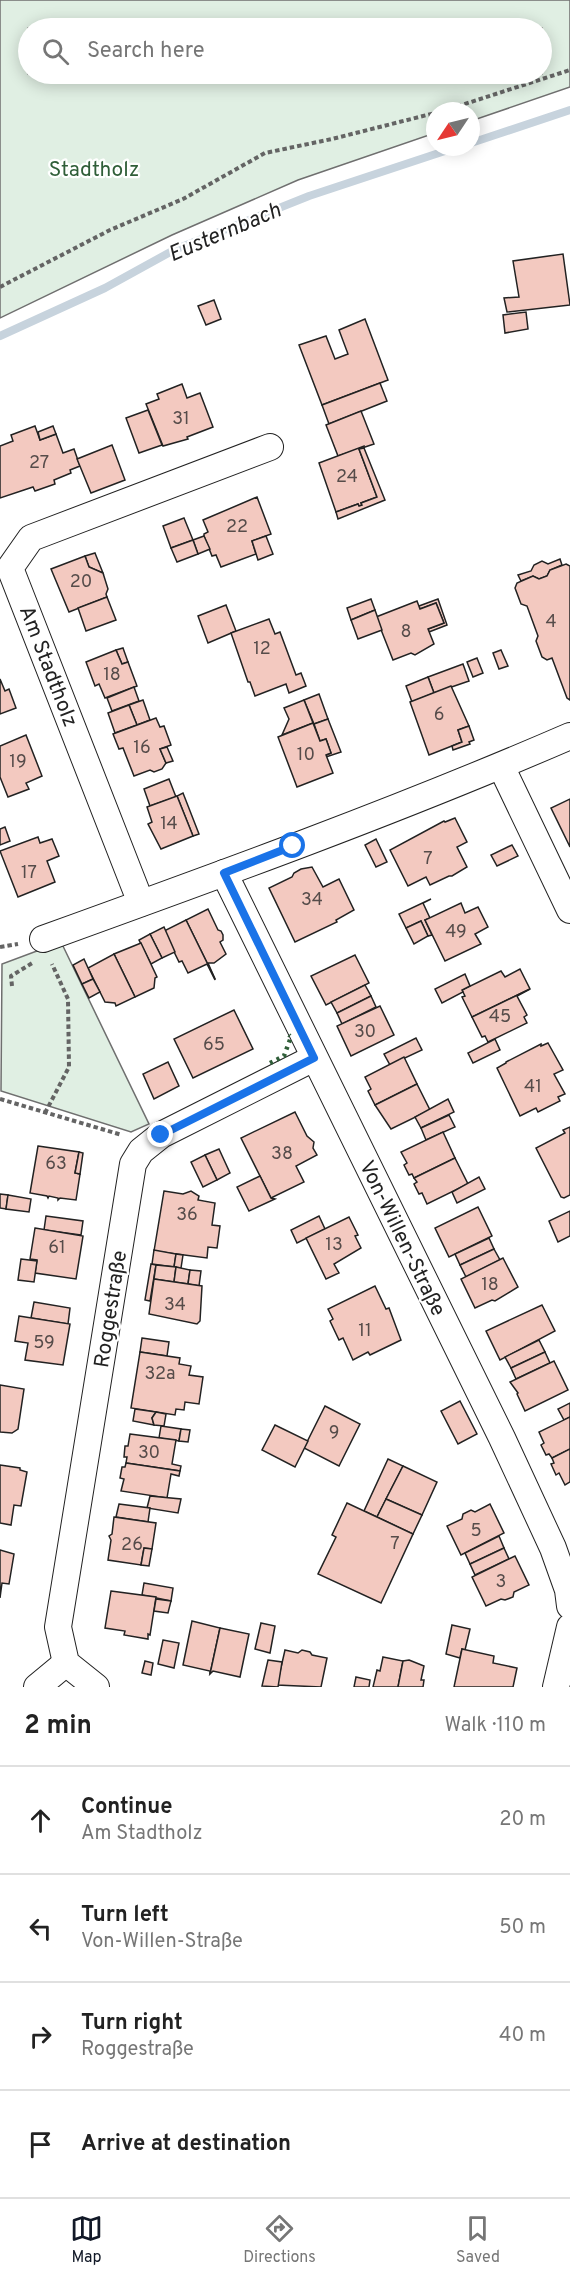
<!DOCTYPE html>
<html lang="en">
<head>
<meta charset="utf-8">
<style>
  body { margin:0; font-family:Overpass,sans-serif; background:#f6f6f6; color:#222 }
  .compass { position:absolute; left:426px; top:102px; width:54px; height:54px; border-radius:50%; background:#fff; box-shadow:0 3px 15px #0003; rotate:235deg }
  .stop { position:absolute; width:18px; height:18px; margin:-14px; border:4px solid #1a73e8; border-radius:50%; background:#fff }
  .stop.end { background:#1a73e8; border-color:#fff; box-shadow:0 2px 6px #0008 }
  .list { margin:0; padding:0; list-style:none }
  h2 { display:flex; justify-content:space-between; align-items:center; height:78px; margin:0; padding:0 24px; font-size:26px }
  h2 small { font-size:20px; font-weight:400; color:#767676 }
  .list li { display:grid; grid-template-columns:39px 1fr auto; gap:18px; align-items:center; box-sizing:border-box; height:108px; padding:0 24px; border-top:2px solid #e0e0e0 }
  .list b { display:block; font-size:22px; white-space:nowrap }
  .list p { margin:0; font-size:20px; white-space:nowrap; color:#767676 }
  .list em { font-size:20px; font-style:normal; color:#767676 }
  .icon { flex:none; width:33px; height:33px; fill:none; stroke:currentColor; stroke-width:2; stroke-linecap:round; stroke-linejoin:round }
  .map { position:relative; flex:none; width:570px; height:1687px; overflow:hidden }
  .search { position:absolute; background:#fff; box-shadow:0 3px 15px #0003; left:18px; right:18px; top:18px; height:66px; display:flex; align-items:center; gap:15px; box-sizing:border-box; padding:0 21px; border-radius:33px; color:#767676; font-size:22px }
  .sheet { height:510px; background:#fff }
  nav { display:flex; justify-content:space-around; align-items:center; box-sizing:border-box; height:84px; border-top:2px solid #e0e0e0; background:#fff; font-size:16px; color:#767676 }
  nav a { display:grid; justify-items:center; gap:3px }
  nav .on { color:#111827 }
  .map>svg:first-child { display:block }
</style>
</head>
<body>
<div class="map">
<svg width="570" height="1687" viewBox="0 0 570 1687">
  <rect width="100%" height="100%" fill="#fff"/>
  <!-- green -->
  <g fill="#e0efe3" stroke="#6f6f6f" stroke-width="1.5" fill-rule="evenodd">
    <path d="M0,0H570V87L471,121V111H435V133L298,180L172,235L0,318ZM28,28H542V74H28Z"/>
    <polygon points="61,942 149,1124 131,1132 1,1091 2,964"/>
  </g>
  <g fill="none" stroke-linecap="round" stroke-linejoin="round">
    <!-- stream -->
    <g stroke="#c7d3dd" stroke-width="8">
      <polyline points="471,143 570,110"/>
      <polyline points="0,336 105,288 174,250 309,196 457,147"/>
    </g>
  </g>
  <!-- building -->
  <g fill="#f3c9c0" stroke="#222" stroke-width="1.5">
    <polygon points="563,254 570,305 507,312 504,298 519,297 513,261"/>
    <polygon points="214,300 221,319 206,325 198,306"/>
    <polygon points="526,312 528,329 505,333 503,315"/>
    <polygon points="365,319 388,380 322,405 299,345 326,336 335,359 348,354 339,330"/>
    <polygon points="380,383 387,401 329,424 322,405"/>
    <polygon points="182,384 187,398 200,393 213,427 187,437 188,439 163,446 146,404 159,399 157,394"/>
    <polygon points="148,410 162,445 139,453 126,418"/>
    <polygon points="361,411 374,444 338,456 326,425"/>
    <polygon points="35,426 40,440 56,434 63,453 74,449 80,466 70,470 71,473 54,480 55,484 35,491 33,487 0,498 0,446 13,441 11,435"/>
    <polygon points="53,426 56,434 40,440 38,432"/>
    <polygon points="112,445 125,480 91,493 77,459"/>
    <polygon points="364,446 364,448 359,449 377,497 361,503 362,505 359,506 358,504 336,512 319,463"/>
    <polygon points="364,448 385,500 338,519 336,512 358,504 359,506 362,505 361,503 377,497 359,449"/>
    <polygon points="257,497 271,534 252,541 256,554 221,567 216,555 212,556 204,536 204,534 208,532 203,520"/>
    <polygon points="184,518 193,540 171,548 163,526"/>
    <polygon points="204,536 210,549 198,554 193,540"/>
    <polygon points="266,536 273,554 258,560 252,541"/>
    <polygon points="193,540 198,554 177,562 171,548"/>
    <polygon points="95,553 103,573 89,567 85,556"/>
    <polygon points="85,556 89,567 103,573 108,589 106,594 107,597 69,612 51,569"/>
    <polygon points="560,559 562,565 550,570 547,576 539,579 533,576 521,581 518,575 531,571 534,565 542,561 548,564"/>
    <polygon points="566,564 570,566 570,700 567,698 552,658 547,660 542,657 536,641 538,636 527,606 521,604 515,588 517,583 533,576 539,579 547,576 550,570"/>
    <polygon points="107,597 116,620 86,631 78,608"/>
    <polygon points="371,599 375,610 351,620 347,608"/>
    <polygon points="438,599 447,625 429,632 428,629 444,623 436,603 420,609 419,606"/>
    <polygon points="417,601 420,609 436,603 444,623 428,629 434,644 415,655 411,653 393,660 376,617"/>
    <polygon points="226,605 236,631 208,643 198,616"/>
    <polygon points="375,610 382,630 358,639 351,620"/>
    <polygon points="269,619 275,634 280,632 296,675 301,673 306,686 289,693 286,684 255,696 250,682 248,682 231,633"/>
    <polygon points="123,648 128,662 122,664 116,650"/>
    <polygon points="116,650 122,664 128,662 137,686 105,698 99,684 95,686 86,662"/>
    <polygon points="501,650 508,666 499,669 493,653"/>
    <polygon points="477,658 483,673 473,677 467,662"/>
    <polygon points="463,664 469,681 434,693 428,677"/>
    <polygon points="428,677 434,693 412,702 406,686"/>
    <polygon points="0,679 5,691 9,689 16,708 0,714"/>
    <polygon points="451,686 469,726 458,730 462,742 429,755 410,702"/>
    <polygon points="134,687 139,701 112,711 107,698"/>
    <polygon points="319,694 328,719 314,724 304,700"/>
    <polygon points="143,700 150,720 137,725 129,705"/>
    <polygon points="304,700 313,723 282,735 289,719 284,708"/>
    <polygon points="129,705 137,725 115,733 108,713"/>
    <polygon points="156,718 160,727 164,726 171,745 160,749 166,763 162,769 154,772 150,770 134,776 123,748 119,749 113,734"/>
    <polygon points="328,719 341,752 326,757 326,755 331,753 326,739 320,741 314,724"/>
    <polygon points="313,723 320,741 326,739 331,753 326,755 333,773 297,787 278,737"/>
    <polygon points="469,726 474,740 469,742 470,744 453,750 452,746 462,742 458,730"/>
    <polygon points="26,735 42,776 26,783 29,789 8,797 0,777 0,746"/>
    <polygon points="167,747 173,761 166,763 160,749"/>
    <polygon points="169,779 176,797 150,806 144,789"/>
    <polygon points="183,793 199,834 193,836 177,796"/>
    <polygon points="177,796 193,836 161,849 148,824 152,822 147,807"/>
    <polygon points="570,799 570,847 551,808"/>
    <polygon points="455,818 467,842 457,847 467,867 452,876 449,876 430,885 426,877 408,886 390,850 444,821 445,822"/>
    <polygon points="5,827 10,841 0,845 0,829"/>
    <polygon points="38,837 40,843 52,839 59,856 47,861 55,882 18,897 0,851"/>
    <polygon points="376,839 387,862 376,867 365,845"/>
    <polygon points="512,845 518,856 497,866 491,855"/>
    <polygon points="312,867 323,887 339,879 354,910 336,920 337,922 295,942 269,888 292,877 294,873 301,869"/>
    <polygon points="431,899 423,903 430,918 425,920 432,935 428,936 421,921 406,928 399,914"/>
    <polygon points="461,903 465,913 478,907 488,927 475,934 481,944 445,961 425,920"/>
    <polygon points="208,909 218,930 221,931 223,935 223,940 220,942 226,954 214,963 208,963 215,979 186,920"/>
    <polygon points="186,920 215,979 215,980 207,964 188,973 182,961 179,962 164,931"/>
    <polygon points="421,921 428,936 414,944 406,928"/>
    <polygon points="164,927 175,952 162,958 150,934"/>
    <polygon points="150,934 162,958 151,964 139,940"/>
    <polygon points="141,943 157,977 155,978 154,988 135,997 114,954"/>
    <polygon points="114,954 135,997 116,1006 115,1003 105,1002 88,968"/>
    <polygon points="355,955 369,983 326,1005 311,976"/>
    <polygon points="84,959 93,979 82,984 73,965"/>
    <polygon points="520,969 530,989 472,1017 462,997 465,996 462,990 501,971 505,977"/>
    <polygon points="465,974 470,986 462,990 463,992 442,1003 435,989"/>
    <polygon points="93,979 100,992 89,998 82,984"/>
    <polygon points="365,985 371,996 337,1013 331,1002"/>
    <polygon points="530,989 517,996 527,1015 524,1017 527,1023 488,1042 485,1036 482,1037 472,1017"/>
    <polygon points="371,996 376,1007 342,1024 337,1013"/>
    <polygon points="380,1006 394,1035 351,1056 337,1026"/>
    <polygon points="234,1010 253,1049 193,1078 174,1039"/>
    <polygon points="416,1038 422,1050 390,1065 384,1054"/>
    <polygon points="495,1039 500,1050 473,1063 468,1053"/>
    <polygon points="548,1043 563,1070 554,1074 565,1094 558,1097 560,1101 538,1112 536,1108 520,1116 497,1068 506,1063 506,1062 541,1044 541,1046"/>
    <polygon points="404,1057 417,1084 375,1105 368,1091 371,1089 365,1077"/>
    <polygon points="168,1062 179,1086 154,1099 143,1074"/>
    <polygon points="417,1084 430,1110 391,1129 375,1105"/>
    <polygon points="448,1099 454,1112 421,1128 415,1117"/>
    <polygon points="295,1112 307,1136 314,1142 313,1148 317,1155 296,1166 304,1182 271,1198 241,1138"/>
    <polygon points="449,1115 455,1127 426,1140 421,1128"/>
    <polygon points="570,1127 570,1195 564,1198 561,1197 536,1148 565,1133 563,1130"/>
    <polygon points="443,1132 455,1158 414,1178 412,1174 409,1175 404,1165 407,1163 401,1152"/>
    <polygon points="38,1146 79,1152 75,1173 80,1174 76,1200 60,1198 58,1200 58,1198 49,1196 48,1198 47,1196 30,1193"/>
    <polygon points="219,1149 230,1173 217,1180 205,1155"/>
    <polygon points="79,1152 83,1153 80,1174 75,1173"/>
    <polygon points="205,1155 217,1180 203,1187 191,1162"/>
    <polygon points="455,1158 468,1184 427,1204 422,1193 419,1194 414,1184 417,1182 414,1178"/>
    <polygon points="260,1176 271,1198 275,1199 249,1211 237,1187"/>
    <polygon points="479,1177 485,1189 457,1203 452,1192"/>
    <polygon points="164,1191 183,1194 191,1191 199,1196 198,1200 215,1203 212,1225 220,1226 217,1248 208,1247 207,1258 154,1251"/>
    <polygon points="0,1194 8,1195 6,1209 0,1208"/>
    <polygon points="8,1195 31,1199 29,1212 6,1209"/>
    <polygon points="478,1207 492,1236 449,1257 435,1228"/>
    <polygon points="570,1211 570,1236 558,1242 549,1221"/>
    <polygon points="46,1216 83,1221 81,1235 44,1230"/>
    <polygon points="319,1216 325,1229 297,1243 291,1230"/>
    <polygon points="349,1217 358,1235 355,1236 361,1248 334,1264 339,1273 326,1279 306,1238"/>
    <polygon points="35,1228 83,1236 76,1279 35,1273 37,1260 30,1259"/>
    <polygon points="489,1238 494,1249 460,1265 455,1254"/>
    <polygon points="494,1249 500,1260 466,1277 460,1265"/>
    <polygon points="154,1250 176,1254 174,1267 152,1264"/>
    <polygon points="176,1254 183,1255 181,1268 174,1267"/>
    <polygon points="503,1258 518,1287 495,1301 492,1300 475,1308 461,1279"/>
    <polygon points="21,1259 37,1261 34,1282 18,1280"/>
    <polygon points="151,1264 156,1265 150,1301 145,1300"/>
    <polygon points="156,1265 176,1267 174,1282 154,1279"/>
    <polygon points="176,1267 190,1270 188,1284 174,1282"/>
    <polygon points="190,1270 201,1271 199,1286 188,1284"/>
    <polygon points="154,1279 202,1286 200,1321 197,1324 149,1314"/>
    <polygon points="375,1286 386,1309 389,1308 401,1340 370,1355 368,1352 353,1360 343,1338 339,1340 330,1321 333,1319 328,1309"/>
    <polygon points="34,1302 70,1308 68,1324 31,1318"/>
    <polygon points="542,1305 555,1331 500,1360 486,1331"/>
    <polygon points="19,1316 70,1324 63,1365 25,1360 28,1343 15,1341"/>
    <polygon points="142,1338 169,1342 167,1356 140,1352"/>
    <polygon points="539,1340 545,1352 511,1368 505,1357"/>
    <polygon points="140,1352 180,1358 179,1364 191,1366 189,1375 203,1377 199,1404 185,1402 184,1410 176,1409 175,1415 131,1408"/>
    <polygon points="545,1352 550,1363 516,1379 511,1368"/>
    <polygon points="554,1361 568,1390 525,1411 517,1394 518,1393 510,1382"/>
    <polygon points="0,1385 24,1389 18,1429 12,1433 0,1432"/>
    <polygon points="460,1401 477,1434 458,1444 441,1411"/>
    <polygon points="570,1403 570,1417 564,1420 558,1409"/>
    <polygon points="325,1406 360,1424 339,1466 304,1448"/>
    <polygon points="135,1409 156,1412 152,1418 154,1425 133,1421"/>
    <polygon points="156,1412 166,1414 164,1426 154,1425 152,1418"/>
    <polygon points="570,1417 570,1449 552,1458 549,1454 546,1455 541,1445 544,1443 539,1432"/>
    <polygon points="275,1425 308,1441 295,1467 262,1450"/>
    <polygon points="161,1426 181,1429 179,1441 159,1438"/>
    <polygon points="181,1429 190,1430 188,1442 179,1441"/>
    <polygon points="130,1434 176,1440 172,1464 181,1466 180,1471 126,1463 127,1457 124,1457 125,1446 128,1446"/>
    <polygon points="570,1449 570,1482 565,1485 559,1473 556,1475 551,1464 554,1463 552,1458"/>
    <polygon points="388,1459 403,1466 377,1517 364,1511"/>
    <polygon points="126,1463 180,1471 179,1476 171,1474 167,1498 121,1491 124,1479 120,1478 122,1467 125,1467"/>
    <polygon points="0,1465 20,1468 20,1470 27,1472 21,1506 14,1505 11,1525 0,1523"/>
    <polygon points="403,1466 437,1482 422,1515 386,1499"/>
    <polygon points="150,1496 181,1499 178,1513 147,1508"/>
    <polygon points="386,1499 422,1515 413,1534 377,1517"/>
    <polygon points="347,1503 413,1534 381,1603 318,1574 336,1537 332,1535"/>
    <polygon points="119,1504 150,1508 148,1522 116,1517"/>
    <polygon points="490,1504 504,1533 461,1555 447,1526 462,1519 463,1514 471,1510 475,1512"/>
    <polygon points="114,1517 156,1523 152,1549 144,1548 141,1565 108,1560 111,1540 109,1536 112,1534"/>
    <polygon points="499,1536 504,1548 470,1564 465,1553"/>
    <polygon points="144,1548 152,1549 149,1566 141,1565"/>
    <polygon points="504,1548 509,1559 475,1575 470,1564"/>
    <polygon points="0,1550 14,1554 9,1584 2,1583 0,1598"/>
    <polygon points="515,1556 529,1585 514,1592 513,1597 505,1600 501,1599 486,1606 472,1577"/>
    <polygon points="144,1583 173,1588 171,1601 142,1595"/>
    <polygon points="111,1591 156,1597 150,1635 148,1634 148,1639 124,1635 125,1631 105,1628"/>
    <polygon points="156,1599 171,1601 168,1613 154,1611"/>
    <polygon points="192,1621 220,1628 210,1674 210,1671 183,1665"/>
    <polygon points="261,1623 275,1626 270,1653 255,1649"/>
    <polygon points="452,1625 470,1629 465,1650 462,1649 460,1658 446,1654"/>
    <polygon points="220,1628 249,1634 240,1677 213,1671 210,1674"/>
    <polygon points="163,1640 179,1643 174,1668 158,1664"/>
    <polygon points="462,1649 494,1656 493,1663 517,1668 513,1687 454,1687"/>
    <polygon points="285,1650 298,1653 302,1650 310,1652 312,1655 327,1658 321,1687 277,1685"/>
    <polygon points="383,1657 403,1661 398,1687 373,1687 377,1670 380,1671"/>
    <polygon points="268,1660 282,1662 278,1687 262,1686"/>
    <polygon points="409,1660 424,1666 421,1680 424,1680 423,1687 398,1687 403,1661"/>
    <polygon points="145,1661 153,1663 151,1675 142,1673"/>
    <polygon points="356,1677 370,1680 369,1687 354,1687"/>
  </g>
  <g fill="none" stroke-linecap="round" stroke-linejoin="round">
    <defs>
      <g id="minor">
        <polyline points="501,766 570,910"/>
        <polyline points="224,873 502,1438 553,1548 568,1590 570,1606"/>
        <polyline points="141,903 10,568 31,538 270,447"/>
        <path d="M43,939C220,875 397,811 570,736"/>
        <polyline points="37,1687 66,1663"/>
        <polyline points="96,1687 66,1663 58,1627 133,1164 141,1151 161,1135 314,1058"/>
        <polyline points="556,1687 570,1627"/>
      </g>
    </defs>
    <!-- minor casing -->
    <use href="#minor" stroke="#222" stroke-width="28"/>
    <!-- path -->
    <g stroke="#646464" stroke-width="4" stroke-dasharray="4.5 3" stroke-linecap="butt">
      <polyline points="443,111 570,70"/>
      <polyline points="0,287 110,230 183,199 265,153 332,139 435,113"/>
      <polyline points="0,947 18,944"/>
      <polyline points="12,986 11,976 34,962"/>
      <polyline points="0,1099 122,1135"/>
      <polyline points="45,1113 69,1067 68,999 52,964"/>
    </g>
    <!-- minor -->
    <use href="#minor" stroke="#fff" stroke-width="26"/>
    <!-- hedge -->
    <polyline stroke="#2f5e38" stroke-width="4.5" stroke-dasharray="3 4.5" stroke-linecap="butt" points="270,1063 284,1056 291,1037 289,1035"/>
  </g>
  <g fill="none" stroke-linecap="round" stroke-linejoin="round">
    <!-- route -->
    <polyline stroke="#1a73e8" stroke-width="8" points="161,1135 314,1058 224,873 293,846"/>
  </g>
  <g text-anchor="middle" stroke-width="4.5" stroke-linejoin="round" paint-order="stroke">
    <!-- number labels -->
    <g font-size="18" fill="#564c4a">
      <text x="181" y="424">31</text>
      <text x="39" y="468">27</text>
      <text x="347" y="482">24</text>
      <text x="237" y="532">22</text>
      <text x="81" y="587">20</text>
      <text x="551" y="627">4</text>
      <text x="406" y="637">8</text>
      <text x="262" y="654">12</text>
      <text x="112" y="680">18</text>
      <text x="439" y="720">6</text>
      <text x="142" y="753">16</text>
      <text x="306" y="760">10</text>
      <text x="18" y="767">19</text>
      <text x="169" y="829">14</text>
      <text x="428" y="864">7</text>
      <text x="29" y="878">17</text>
      <text x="312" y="905">34</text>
      <text x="456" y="937">49</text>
      <text x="500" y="1022">45</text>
      <text x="365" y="1037">30</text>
      <text x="214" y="1050">65</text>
      <text x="533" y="1092">41</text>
      <text x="282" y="1159">38</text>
      <text x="56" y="1169">63</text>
      <text x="187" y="1220">36</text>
      <text x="334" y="1250">13</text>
      <text x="57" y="1253">61</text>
      <text x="490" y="1290">18</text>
      <text x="175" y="1310">34</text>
      <text x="365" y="1336">11</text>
      <text x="44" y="1348">59</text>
      <text x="160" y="1379">32a</text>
      <text x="334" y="1438">9</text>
      <text x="149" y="1458">30</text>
      <text x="476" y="1536">5</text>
      <text x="395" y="1549">7</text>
      <text x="132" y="1550">26</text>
      <text x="501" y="1587">3</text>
    </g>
    <!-- park labels -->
    <g font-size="21" fill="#2f5e38" stroke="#fff">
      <text x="94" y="176">Stadtholz</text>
    </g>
    <!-- street labels -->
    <g font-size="21" fill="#222" stroke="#fff">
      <text transform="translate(49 666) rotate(69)" y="7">Am Stadtholz</text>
      <text transform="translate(403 1238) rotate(64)" y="7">Von-Willen-Straße</text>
      <text transform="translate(110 1309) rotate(-81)" y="7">Roggestraße</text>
    </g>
    <!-- water labels -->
    <g font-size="22" font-style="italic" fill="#222" stroke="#fff">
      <text transform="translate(224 231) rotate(-23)" y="8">Eusternbach</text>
    </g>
  </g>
</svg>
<svg class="compass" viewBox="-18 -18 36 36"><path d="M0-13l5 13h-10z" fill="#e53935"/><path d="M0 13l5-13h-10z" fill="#767676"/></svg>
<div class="stop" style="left:293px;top:846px"></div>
<div class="stop end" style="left:161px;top:1135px"></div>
<div class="search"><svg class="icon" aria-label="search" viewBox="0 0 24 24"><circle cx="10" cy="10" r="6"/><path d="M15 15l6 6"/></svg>Search here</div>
</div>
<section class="sheet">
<h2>2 min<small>Walk · 110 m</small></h2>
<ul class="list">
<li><svg class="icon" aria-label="ahead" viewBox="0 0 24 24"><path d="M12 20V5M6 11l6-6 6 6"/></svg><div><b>Continue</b><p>Am Stadtholz</p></div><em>20 m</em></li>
<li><svg class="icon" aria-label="left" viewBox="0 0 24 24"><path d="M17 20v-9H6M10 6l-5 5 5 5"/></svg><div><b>Turn left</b><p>Von-Willen-Straße</p></div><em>50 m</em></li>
<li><svg class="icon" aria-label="right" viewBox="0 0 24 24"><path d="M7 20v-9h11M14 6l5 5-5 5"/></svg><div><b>Turn right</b><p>Roggestraße</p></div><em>40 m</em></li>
<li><svg class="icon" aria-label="arrive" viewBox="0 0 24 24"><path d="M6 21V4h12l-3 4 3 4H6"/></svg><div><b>Arrive at destination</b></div></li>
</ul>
</section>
<nav>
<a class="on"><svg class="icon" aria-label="map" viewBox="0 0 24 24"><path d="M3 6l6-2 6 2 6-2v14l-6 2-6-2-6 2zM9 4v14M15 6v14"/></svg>Map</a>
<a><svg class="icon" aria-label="directions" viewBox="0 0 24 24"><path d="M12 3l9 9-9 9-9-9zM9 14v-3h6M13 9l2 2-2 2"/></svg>Directions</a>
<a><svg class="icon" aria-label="saved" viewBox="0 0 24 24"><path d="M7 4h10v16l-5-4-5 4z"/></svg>Saved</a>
</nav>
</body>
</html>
